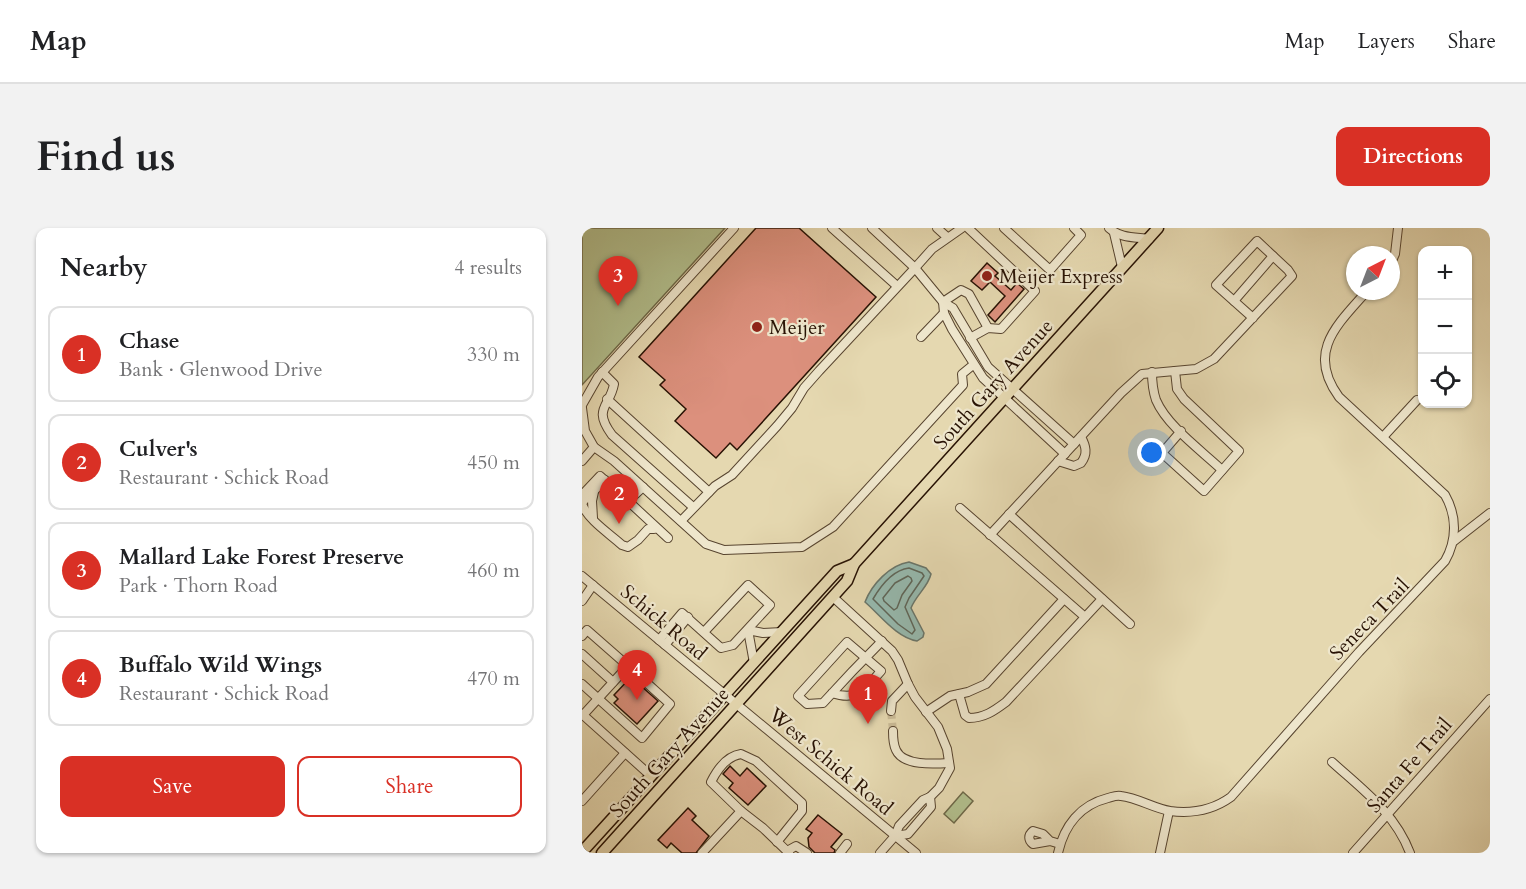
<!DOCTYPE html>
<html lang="en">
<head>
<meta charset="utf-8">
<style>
  body { margin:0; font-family:Cardo,serif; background:#f2f2f2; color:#202124 }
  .controls { position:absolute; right:18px; top:18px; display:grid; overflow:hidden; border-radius:12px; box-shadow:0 2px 4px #0004 }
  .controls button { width:54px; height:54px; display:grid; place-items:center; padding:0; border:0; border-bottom:2px solid #e0e0e0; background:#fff; color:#202124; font:30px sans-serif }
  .compass { position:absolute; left:764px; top:18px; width:54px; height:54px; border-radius:50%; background:#fff; box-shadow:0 2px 4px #0004; rotate:42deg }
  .you { position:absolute; left:570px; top:225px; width:21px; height:21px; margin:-15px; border:4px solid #fff; border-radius:50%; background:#1a73e8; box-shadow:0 0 0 9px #1a73e833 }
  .badge { display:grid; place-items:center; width:39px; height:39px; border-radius:50%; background:#d93025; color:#fff; font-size:20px; font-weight:700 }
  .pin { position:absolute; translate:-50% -50px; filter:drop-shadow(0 2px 3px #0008) }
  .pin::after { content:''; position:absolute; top:32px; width:21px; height:18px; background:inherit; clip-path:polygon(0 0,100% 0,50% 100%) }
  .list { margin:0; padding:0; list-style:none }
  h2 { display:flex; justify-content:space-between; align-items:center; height:78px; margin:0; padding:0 24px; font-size:26px }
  h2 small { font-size:20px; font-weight:400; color:#757577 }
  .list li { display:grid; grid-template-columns:39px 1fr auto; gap:18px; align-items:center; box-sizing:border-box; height:96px; margin:0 12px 12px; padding:0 12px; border:2px solid #e0e0e0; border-radius:12px }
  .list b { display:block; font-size:22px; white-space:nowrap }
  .list p { margin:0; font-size:20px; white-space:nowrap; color:#757577 }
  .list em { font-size:20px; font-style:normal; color:#757577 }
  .actions { display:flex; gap:12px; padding:18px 24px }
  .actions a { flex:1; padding:14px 0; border:2px solid #d93025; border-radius:12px; text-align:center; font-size:21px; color:#d93025 }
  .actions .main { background:#d93025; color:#fff }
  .icon { flex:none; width:33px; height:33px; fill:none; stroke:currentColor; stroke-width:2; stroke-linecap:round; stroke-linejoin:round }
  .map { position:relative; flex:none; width:908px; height:625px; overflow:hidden; border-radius:12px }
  header { display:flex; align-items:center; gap:36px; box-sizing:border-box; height:84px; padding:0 30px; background:#fff; border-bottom:2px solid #e0e0e0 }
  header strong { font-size:28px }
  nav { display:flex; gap:33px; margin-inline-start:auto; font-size:21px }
  .intro { display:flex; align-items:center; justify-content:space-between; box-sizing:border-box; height:144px; padding:0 36px }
  h1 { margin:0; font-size:42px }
  .button { padding:15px 27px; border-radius:12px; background:#d93025; color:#fff; font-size:21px; font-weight:700 }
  main { display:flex; gap:36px; padding:0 36px }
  aside { flex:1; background:#fff; border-radius:12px; box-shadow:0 2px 4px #0004 }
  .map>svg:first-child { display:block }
</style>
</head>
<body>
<header>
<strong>Map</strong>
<nav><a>Map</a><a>Layers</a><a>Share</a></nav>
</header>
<div class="intro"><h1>Find us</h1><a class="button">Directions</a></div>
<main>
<aside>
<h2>Nearby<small>4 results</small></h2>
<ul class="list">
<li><span class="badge">1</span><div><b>Chase</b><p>Bank · Glenwood Drive</p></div><em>330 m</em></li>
<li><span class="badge">2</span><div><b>Culver's</b><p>Restaurant · Schick Road</p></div><em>450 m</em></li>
<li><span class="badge">3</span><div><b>Mallard Lake Forest Preserve</b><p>Park · Thorn Road</p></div><em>460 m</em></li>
<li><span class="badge">4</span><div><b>Buffalo Wild Wings</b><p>Restaurant · Schick Road</p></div><em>470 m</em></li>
</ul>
<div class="actions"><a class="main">Save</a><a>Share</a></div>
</aside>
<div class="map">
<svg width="908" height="625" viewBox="0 0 908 625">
  <rect width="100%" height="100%" fill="#e5d8b0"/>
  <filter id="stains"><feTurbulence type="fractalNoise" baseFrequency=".00333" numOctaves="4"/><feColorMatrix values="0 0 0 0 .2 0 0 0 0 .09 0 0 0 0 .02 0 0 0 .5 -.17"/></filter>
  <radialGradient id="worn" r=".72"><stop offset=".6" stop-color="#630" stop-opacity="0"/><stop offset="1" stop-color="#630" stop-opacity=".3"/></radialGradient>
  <!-- green -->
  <g fill="#b2bf8d" stroke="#6d6848" stroke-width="1.5">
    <polygon points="0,0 143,0 0,157"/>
    <polygon points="381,564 391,573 372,595 362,586"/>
  </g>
  <!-- water -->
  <path fill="#96b9ae" stroke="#6a766a" stroke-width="1.5" d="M327,334L344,340L349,346C346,359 334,367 329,380L342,405L341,409L335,413C315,410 298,387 283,374C290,356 308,337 327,334Z"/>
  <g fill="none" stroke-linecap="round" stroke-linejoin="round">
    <!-- shore -->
    <g stroke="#5f6659" stroke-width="1.5">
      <path d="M327,340L340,345L342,348L327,370L323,379L333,402L330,406L316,396L291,371C298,359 311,342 327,340Z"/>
      <polygon points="326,348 329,350 330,353 320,367 315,380 312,382 302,373 301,370 313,355"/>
    </g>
  </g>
  <!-- building -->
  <g fill="#dc907d" stroke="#281204" stroke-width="1.5">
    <polygon points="174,0 217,0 294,69 155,222 148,215 134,230 93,193 104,181 78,157 83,152 57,129"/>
    <polygon points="405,35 416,45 413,48 429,62 435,55 442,61 413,94 406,87 423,68 408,54 400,62 389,53"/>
    <polygon points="49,449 76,473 55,496 32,475 36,471 32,467"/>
    <polygon points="148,538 158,548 165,540 184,558 166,577 147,560 151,555 141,546"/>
    <polygon points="106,580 114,588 110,592 127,608 114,625 100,625 89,615 85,620 76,612"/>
    <polygon points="236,587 260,606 249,619 253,622 252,625 233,625 227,619 226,610 230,605 224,601"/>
  </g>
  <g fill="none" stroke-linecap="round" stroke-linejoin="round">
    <!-- minor-tunnel -->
    <polyline stroke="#c9ba96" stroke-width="8" stroke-dasharray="8 4" stroke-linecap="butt" points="309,483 311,503"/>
    <defs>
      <g id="minor">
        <polyline points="250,0 315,58"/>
        <polyline points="290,0 333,40 350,21 380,0"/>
        <polyline points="355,0 365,9"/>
        <polyline points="386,0 453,63 419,101 406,100 388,110"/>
        <polyline points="422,0 468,42 499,7 492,0"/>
        <path d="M527,0C538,10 552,9 567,11"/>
        <polyline points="532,5 540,39"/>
        <polyline points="809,35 813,26 816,0"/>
        <polyline points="652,73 691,28"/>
        <polyline points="361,74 362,85 370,101 401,150 483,226"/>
        <polyline points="361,74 379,62 387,66 406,100"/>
        <polyline points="339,109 362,85"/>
        <polyline points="593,143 595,161 602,171 657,223 622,263 580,225 599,203"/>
        <path d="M20,144L32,156C28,179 10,180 30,207L111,279"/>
        <path d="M570,144C570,154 571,163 574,172C585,198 620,223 640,242"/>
        <polyline points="25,171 127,264"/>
        <polyline points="0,177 16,149 152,0"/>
        <polyline points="0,180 3,203 12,219 0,233"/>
        <polyline points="801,209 835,172"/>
        <polyline points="12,219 32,233 124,316 142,322 220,319 251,299 381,157 380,146 391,137"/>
        <path d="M476,233L492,238L499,235C506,226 504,218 499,209"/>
        <path d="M23,252C16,261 4,267 0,276C6,292 28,306 40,317L46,319L56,312L66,301H72"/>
        <polyline points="61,259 46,273 86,310"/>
        <polyline points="0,267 18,248 46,273"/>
        <polyline points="378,280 503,389"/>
        <polyline points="427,286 548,396"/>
        <polyline points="11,290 10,273 12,264"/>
        <polyline points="99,293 133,258 150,247 195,198 210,180 222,160 237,143 333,40 361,74 371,80 406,139 492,216"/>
        <polyline points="408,307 539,165 560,146 614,141 632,131 710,48 706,42 675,13 634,57 671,90"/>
        <polyline points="872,313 908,285"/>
        <polyline points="0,348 334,625"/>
        <polyline points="251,369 310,423 316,432 326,456 333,469 356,499 365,521 368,540 357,560 348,569 341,572 317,598 313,608 298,625"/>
        <polyline points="0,373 11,357"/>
        <polyline points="0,408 5,402 46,438 1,487"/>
        <polyline points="77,412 100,385 139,420 151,417 188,377 166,357 122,404"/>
        <polyline points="83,417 106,389"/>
        <polyline points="0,426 31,454"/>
        <polyline points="172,435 166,402 181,405 200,404"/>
        <polyline points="0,456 60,510 88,476 46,438"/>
        <path d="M250,465C276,474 283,461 299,443L265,414L216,468L225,476L241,475C260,454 280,433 300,413"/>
        <path d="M377,466L383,487L387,490C402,490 412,483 424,474L520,371"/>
        <polyline points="309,483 310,473 326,456"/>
        <polyline points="344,484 368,468 386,464 404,456 482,371"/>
        <polyline points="0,486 69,548"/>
        <path d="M311,503C311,509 311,516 314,522C321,538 352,536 367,535"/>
        <path d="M750,534C781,562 813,585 828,625"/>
        <polyline points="0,573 43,525"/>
        <path d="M159,583L129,554C135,542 145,528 159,526L174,533L220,575V583L195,614"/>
        <polyline points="313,608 326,606 349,579 348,569"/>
        <path d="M468,613L461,606L451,603C446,607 446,612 451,616L468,613L478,616"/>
        <polyline points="205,623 214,618 225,625"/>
        <polyline points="120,625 159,583 181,600 207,625"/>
        <polyline points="258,625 265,616"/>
        <path d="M476,625C482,598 498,577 526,570C530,569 534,567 539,568C556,570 571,580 588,583C611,586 631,582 649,569L777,424L863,333C875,312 875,288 863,267L757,169C724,124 755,97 785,63"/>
        <polyline points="578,625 587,583"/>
        <polyline points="771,625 908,471"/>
      </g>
      <g id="major">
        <polyline points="0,624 255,343 272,336"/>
        <polyline points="20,625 265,353 272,336 576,0"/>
      </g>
    </defs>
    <!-- minor casing -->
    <use href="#minor" stroke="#57442f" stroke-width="10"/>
    <!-- major casing -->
    <use href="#major" stroke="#281204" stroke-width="13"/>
    <!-- minor -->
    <use href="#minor" stroke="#eee6cc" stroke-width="8"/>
    <!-- major -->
    <use href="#major" stroke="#e5d8b0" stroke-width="10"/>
  </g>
  <!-- markers -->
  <g fill="#8f2418" stroke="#eee6cc" stroke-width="2">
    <circle cx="405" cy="48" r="6"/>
    <circle cx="175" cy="99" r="6"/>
  </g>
  <g text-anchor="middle" stroke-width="4.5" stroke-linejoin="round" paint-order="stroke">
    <!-- poi labels -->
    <g font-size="20" fill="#281204" stroke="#eee6cc" text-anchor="start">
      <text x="417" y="55">Meijer Express</text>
      <text x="187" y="106">Meijer</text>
    </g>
    <!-- street labels -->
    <g font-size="20" fill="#281204" stroke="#eee6cc">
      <text transform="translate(411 156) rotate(-48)" y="7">South Gary Avenue</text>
      <text transform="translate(787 391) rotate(-46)" y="7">Seneca Trail</text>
      <text transform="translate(82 394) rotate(40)" y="7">Schick Road</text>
      <text transform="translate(87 524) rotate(-48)" y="7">South Gary Avenue</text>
      <text transform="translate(249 533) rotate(40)" y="7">West Schick Road</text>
      <text transform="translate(827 537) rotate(-49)" y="7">Santa Fe Trail</text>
    </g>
  </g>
  <rect width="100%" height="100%" filter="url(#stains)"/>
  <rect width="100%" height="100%" fill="url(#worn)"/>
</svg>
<div class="controls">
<button>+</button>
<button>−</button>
<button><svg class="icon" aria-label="locate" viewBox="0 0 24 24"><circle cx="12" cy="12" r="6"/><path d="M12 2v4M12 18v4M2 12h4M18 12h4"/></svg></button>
</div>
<svg class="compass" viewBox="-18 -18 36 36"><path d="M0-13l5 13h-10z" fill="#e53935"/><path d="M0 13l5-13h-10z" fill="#757577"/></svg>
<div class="you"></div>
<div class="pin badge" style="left:286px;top:496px">1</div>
<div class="pin badge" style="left:37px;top:296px">2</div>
<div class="pin badge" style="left:36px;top:78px">3</div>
<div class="pin badge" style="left:55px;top:472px">4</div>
</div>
</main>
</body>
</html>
